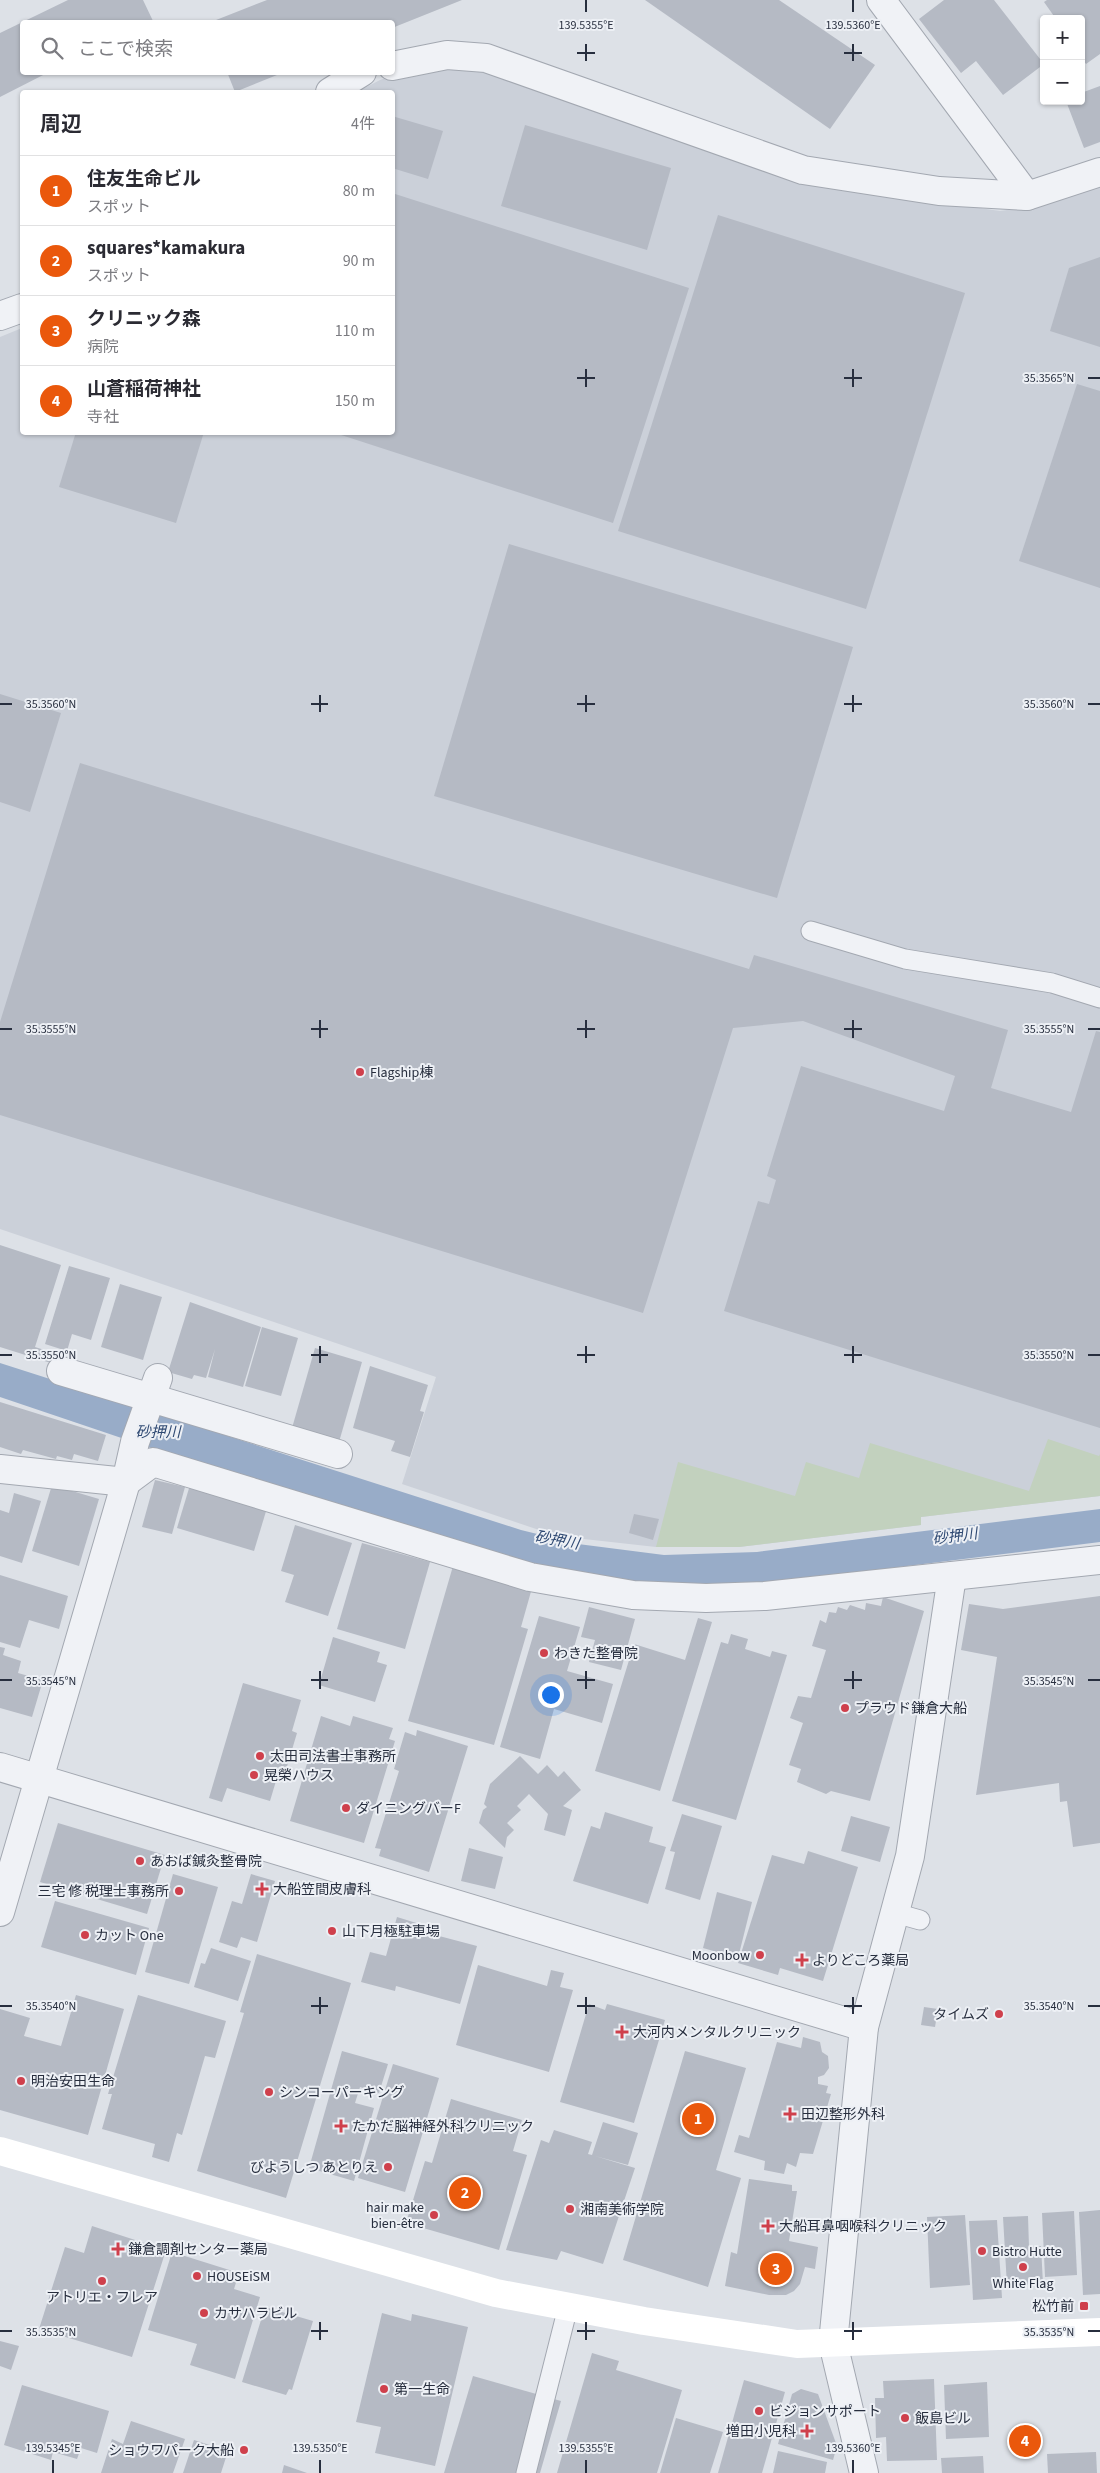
<!DOCTYPE html>
<html lang="ja">
<head>
<meta charset="utf-8">
<style>
  body { margin:0; font-family:"Source Sans 3","Noto Sans JP",sans-serif; background:#f7f7f7; color:#2b2b33 }
  .controls { position:absolute; right:15px; top:15px; display:grid; overflow:hidden; border-radius:5px; box-shadow:0 1px 4px #0004 }
  .controls button { width:45px; height:45px; display:grid; place-items:center; padding:0; border:0; border-bottom:1px solid #e1e1e2; background:#fff; color:#2b2b33; font:25px sans-serif }
  .you { position:absolute; left:550px; top:1694px; width:18px; height:18px; margin:-12px; border:4px solid #fff; border-radius:50%; background:#1a73e8; box-shadow:0 0 0 8px #1a73e833 }
  .badge { display:grid; place-items:center; width:32px; height:32px; border-radius:50%; background:#ea580c; color:#fff; font-size:16px; font-weight:700 }
  .pin { position:absolute; translate:-50% -50%; border:2px solid #fff; box-shadow:0 1px 5px #0006 }
  .list { margin:0; padding:0; list-style:none }
  h2 { display:flex; justify-content:space-between; align-items:center; height:65px; margin:0; padding:0 20px; font-size:21px }
  h2 small { font-size:16px; font-weight:400; color:#7c7c81 }
  .list li { display:grid; grid-template-columns:32px 1fr auto; gap:15px; align-items:center; box-sizing:border-box; height:70px; padding:0 20px; border-top:1px solid #e1e1e2 }
  .list b { display:block; font-size:19px; white-space:nowrap }
  .list p { margin:0; font-size:16px; white-space:nowrap; color:#7c7c81 }
  .list em { font-size:16px; font-style:normal; color:#7c7c81 }
  .icon { flex:none; width:28px; height:28px; fill:none; stroke:currentColor; stroke-width:2; stroke-linecap:round; stroke-linejoin:round }
  .map { position:relative; flex:none; width:1100px; height:2473px; overflow:hidden }
  .search { position:absolute; background:#fff; box-shadow:0 1px 4px #0004; left:20px; top:20px; width:375px; height:55px; display:flex; align-items:center; gap:12px; box-sizing:border-box; padding:0 18px; border-radius:5px; color:#7c7c81; font-size:19px }
  .panel { position:absolute; background:#fff; box-shadow:0 1px 4px #0004; left:20px; top:90px; width:375px; height:345px; border-radius:5px }
  .map>svg:first-child { display:block }
</style>
</head>
<body>
<div class="map">
<svg width="1100" height="2473" viewBox="0 0 1100 2473">
  <rect width="100%" height="100%" fill="#dde1e7"/>
  <!-- built -->
  <polygon fill="#cbd0d9" points="455,64 506,75 808,183 1000,211 1044,205 1100,186 1100,1496 921,1517 921,1525 739,1547 656,1547 557,1536 402,1484 436,1377 0,1229 0,337 22,328 22,432 392,432 392,92 357,92 380,80 410,69"/>
  <!-- green -->
  <polygon fill="#c2d1be" points="1048,1439 1099,1456 1100,1454 1100,1496 921,1517 921,1525 739,1547 656,1547 678,1462 795,1496 806,1462 859,1478 870,1443 1029,1491"/>
  <!-- water -->
  <polygon fill="#98acc8" points="0,1363 521,1530 578,1544 664,1555 757,1552 1100,1509 1100,1542 761,1584 682,1587 603,1582 540,1570 157,1450 0,1397"/>
  <!-- building -->
  <g fill="#b5bac4">
    <polygon points="68,0 143,0 153,21 149,22 22,22 22,72 49,72 0,97 0,33"/>
    <polygon points="267,0 462,0 392,28 392,22 211,22"/>
    <polygon points="645,0 779,0 875,65 830,129"/>
    <polygon points="944,0 994,0 1044,64 1003,95 976,61 961,73 919,19"/>
    <polygon points="1047,0 1100,0 1100,54 1086,64 1081,57 1081,19 1056,19 1044,2"/>
    <polygon points="227,72 282,72 282,73 235,92"/>
    <polygon points="1100,86 1100,142 1084,148 1066,101 1081,101 1081,93"/>
    <polygon points="392,116 443,131 428,179 392,168"/>
    <polygon points="525,125 671,168 647,250 501,206"/>
    <polygon points="392,193 689,288 613,523 335,433 392,432"/>
    <polygon points="718,215 965,293 866,609 618,531"/>
    <polygon points="1100,257 1100,347 1050,331 1069,268"/>
    <polygon points="1077,384 1100,391 1100,588 1019,561"/>
    <polygon points="76,432 204,432 176,523 59,487"/>
    <polygon points="509,544 853,647 777,898 434,796"/>
    <polygon points="0,694 61,713 30,812 0,802"/>
    <polygon points="80,763 749,969 754,955 1008,1030 991,1088 1071,1112 1096,1031 1100,1032 1100,1428 724,1311 758,1201 769,1204 776,1180 767,1176 801,1066 944,1111 955,1076 803,1021 733,1028 643,1313 0,1115 0,1022"/>
    <polygon points="0,1245 61,1265 35,1347 57,1354 54,1364 0,1347"/>
    <polygon points="69,1266 110,1278 91,1340 72,1334 67,1351 45,1344"/>
    <polygon points="120,1284 162,1297 143,1360 101,1347"/>
    <polygon points="190,1302 261,1327 243,1387 208,1377 215,1349 206,1378 194,1375 192,1379 168,1372"/>
    <polygon points="262,1327 298,1338 281,1396 245,1386"/>
    <polygon points="315,1348 362,1362 339,1442 292,1428"/>
    <polygon points="370,1366 428,1385 420,1411 424,1412 410,1457 391,1451 395,1441 353,1428"/>
    <polygon points="0,1402 106,1435 98,1461 74,1454 72,1460 57,1456 56,1459 23,1450 21,1454 0,1447"/>
    <polygon points="155,1480 185,1487 172,1534 142,1527"/>
    <polygon points="52,1485 99,1499 79,1566 32,1551"/>
    <polygon points="190,1485 267,1508 254,1551 177,1528"/>
    <polygon points="14,1493 41,1501 22,1563 0,1556 0,1510 9,1513"/>
    <polygon points="634,1514 659,1519 653,1540 629,1533"/>
    <polygon points="295,1525 352,1543 328,1616 285,1602 294,1575 281,1571"/>
    <polygon points="362,1543 430,1562 405,1649 337,1629"/>
    <polygon points="453,1566 532,1588 521,1627 528,1629 494,1745 408,1721"/>
    <polygon points="0,1575 68,1596 59,1629 29,1620 20,1648 0,1642"/>
    <polygon points="1100,1596 1100,1843 1073,1847 1067,1801 1060,1802 1059,1783 976,1795 997,1657 961,1650 969,1604 1003,1609"/>
    <polygon points="883,1597 924,1611 870,1801 831,1791 826,1794 797,1782 801,1769 789,1765 803,1723 790,1718 798,1696 811,1698 826,1650 812,1646 820,1620 826,1623 829,1612 836,1613 838,1607 847,1610 850,1605 865,1610 866,1603 881,1606"/>
    <polygon points="589,1607 635,1619 621,1670 589,1662 595,1640 581,1637"/>
    <polygon points="539,1616 580,1627 567,1671 613,1684 602,1723 554,1709 540,1759 500,1747"/>
    <polygon points="698,1618 712,1622 660,1791 595,1771 634,1644 685,1660"/>
    <polygon points="731,1634 748,1639 745,1649 770,1657 772,1651 787,1655 736,1820 672,1801 721,1642 728,1644"/>
    <polygon points="333,1637 380,1652 377,1662 387,1665 375,1702 319,1685"/>
    <polygon points="0,1647 5,1648 3,1655 21,1661 18,1673 43,1680 32,1717 0,1708"/>
    <polygon points="243,1683 301,1700 292,1731 297,1733 285,1773 279,1771 270,1801 227,1788 222,1802 209,1798"/>
    <polygon points="321,1716 350,1726 353,1716 393,1728 389,1739 395,1741 364,1843 290,1821"/>
    <polygon points="417,1730 468,1746 429,1872 379,1856 381,1849 375,1848 399,1771 394,1769 405,1732 416,1736"/>
    <polygon points="520,1756 538,1774 547,1765 558,1777 564,1771 581,1790 563,1806 572,1810 565,1836 544,1830 548,1814 529,1794 517,1806 521,1810 507,1823 514,1830 507,1837 505,1848 479,1823 483,1810 487,1807 484,1804 490,1784"/>
    <polygon points="605,1812 653,1827 649,1842 666,1847 648,1904 573,1881 591,1826 600,1829"/>
    <polygon points="682,1814 722,1826 700,1900 665,1889 675,1852 670,1851"/>
    <polygon points="851,1816 890,1827 880,1862 841,1851"/>
    <polygon points="58,1823 165,1855 147,1914 40,1882"/>
    <polygon points="469,1848 503,1857 495,1889 461,1881"/>
    <polygon points="808,1851 858,1867 823,1981 780,1968 778,1975 738,1963 772,1855 804,1864"/>
    <polygon points="173,1874 218,1887 189,1984 145,1972"/>
    <polygon points="251,1874 275,1881 257,1942 241,1937 237,1948 219,1942 232,1901 242,1904"/>
    <polygon points="717,1892 752,1902 738,1958 703,1948"/>
    <polygon points="55,1901 149,1928 136,1975 41,1947"/>
    <polygon points="397,1917 426,1926 424,1932 477,1946 460,2004 396,1986 395,1991 361,1982 370,1952 386,1956"/>
    <polygon points="211,1948 251,1961 238,2001 194,1987 201,1963 205,1964"/>
    <polygon points="257,1954 351,1983 286,2198 197,2171 244,2013 240,2012"/>
    <polygon points="478,1965 547,1986 551,1970 564,1973 560,1987 573,1990 549,2072 456,2045"/>
    <polygon points="76,1995 124,2009 88,2135 0,2110 0,2009 30,2018 24,2036 61,2046"/>
    <polygon points="138,1995 226,2021 215,2058 205,2056 182,2135 177,2133 169,2162 152,2157 155,2144 102,2129 112,2094 108,2094"/>
    <polygon points="589,2004 605,2010 607,2004 665,2020 634,2123 560,2102"/>
    <polygon points="924,2007 938,2009 935,2027 921,2025"/>
    <polygon points="803,2037 820,2042 822,2052 828,2056 829,2068 824,2075 818,2077 818,2084 828,2086 826,2093 831,2094 813,2154 800,2153 796,2167 787,2163 784,2174 764,2170 765,2161 734,2152 739,2135 749,2138 777,2042 801,2048"/>
    <polygon points="342,2051 388,2064 379,2093 360,2087 355,2103 374,2108 354,2181 309,2168"/>
    <polygon points="685,2051 746,2068 716,2170 741,2178 708,2287 623,2260"/>
    <polygon points="393,2064 439,2078 405,2192 358,2178"/>
    <polygon points="451,2099 522,2120 513,2151 527,2155 499,2250 406,2223 425,2161 432,2163"/>
    <polygon points="603,2122 638,2133 628,2165 595,2156 635,2168 603,2264 561,2251 557,2260 506,2250 541,2140 549,2143 554,2130 592,2142 588,2154 592,2155"/>
    <polygon points="749,2179 792,2185 792,2191 797,2191 789,2241 818,2247 815,2269 805,2267 800,2284 794,2291 786,2295 769,2295 725,2286 731,2252 737,2254"/>
    <polygon points="1100,2210 1100,2294 1083,2295 1079,2212"/>
    <polygon points="1074,2211 1077,2275 1045,2277 1042,2213"/>
    <polygon points="965,2215 970,2285 930,2288 927,2217"/>
    <polygon points="1028,2216 1029,2247 1041,2246 1043,2284 1007,2286 1003,2217"/>
    <polygon points="997,2220 1002,2298 973,2300 969,2221"/>
    <polygon points="92,2226 166,2250 132,2357 39,2329 65,2247 84,2253"/>
    <polygon points="172,2252 239,2273 234,2289 260,2297 235,2379 190,2365 197,2344 148,2330"/>
    <polygon points="265,2307 313,2321 292,2390 289,2389 286,2395 242,2382"/>
    <polygon points="382,2313 411,2321 412,2314 468,2327 435,2466 375,2453 381,2427 356,2422"/>
    <polygon points="0,2341 19,2346 11,2370 0,2366"/>
    <polygon points="592,2353 619,2361 616,2370 682,2390 657,2473 557,2473"/>
    <polygon points="473,2376 561,2401 540,2473 444,2473"/>
    <polygon points="934,2379 937,2460 887,2461 886,2437 876,2438 875,2398 884,2398 883,2381"/>
    <polygon points="744,2380 785,2392 762,2473 718,2473"/>
    <polygon points="987,2382 989,2437 946,2439 944,2385"/>
    <polygon points="22,2385 109,2411 97,2453 81,2448 77,2459 53,2452 51,2460 4,2445"/>
    <polygon points="801,2389 818,2394 837,2446 833,2460 778,2444 792,2394"/>
    <polygon points="676,2418 723,2432 710,2473 660,2473"/>
    <polygon points="131,2421 185,2439 173,2473 101,2473 112,2439 123,2444"/>
    <polygon points="194,2440 228,2451 221,2473 183,2473"/>
    <polygon points="778,2451 827,2462 825,2473 773,2473"/>
    <polygon points="1096,2452 1097,2473 1048,2473 1047,2454"/>
    <polygon points="983,2456 984,2473 942,2473 941,2458"/>
    <polygon points="284,2465 307,2473 282,2473"/>
  </g>
  <g fill="none" stroke-linecap="round" stroke-linejoin="round">
    <defs>
      <g id="lane">
        <polyline points="811,931 905,959 1052,983 1100,998"/>
        <polyline points="895,1913 920,1920"/>
        <polyline points="526,2473 568,2307"/>
      </g>
      <g id="street">
        <polyline points="881,0 1027,196"/>
        <polyline points="392,66 447,55 486,58 803,170 939,191 1027,196 1100,172"/>
        <polyline points="330,92 362,72"/>
        <polyline points="0,316 22,308"/>
        <polyline points="61,1371 338,1454"/>
        <polyline points="0,1469 126,1482 153,1462 530,1577 633,1595 706,1598 765,1596 1100,1560"/>
        <polyline points="0,1767 864,2027"/>
        <polyline points="0,1912 126,1482 135,1442 158,1378"/>
        <polyline points="864,2473 833,2343 864,2027 910,1856 952,1576"/>
      </g>
    </defs>
    <!-- lane casing -->
    <use href="#lane" stroke="#a3a8b1" stroke-width="21"/>
    <!-- street casing -->
    <use href="#street" stroke="#a3a8b1" stroke-width="30"/>
    <!-- lane -->
    <use href="#lane" stroke="#f0f2f6" stroke-width="19"/>
    <!-- street -->
    <use href="#street" stroke="#f0f2f6" stroke-width="28"/>
    <!-- secondary -->
    <polyline stroke="#fff" stroke-width="28" points="0,2151 496,2293 644,2321 797,2344 1100,2332"/>
  </g>
  <!-- ticks -->
  <path fill="none" stroke="#272e3e" stroke-width="2" d="M586,0V12M853,0V12M586,44V61M853,44V61M577,53H595M844,53H862M586,369V387M853,369V387M577,378H595M844,378H862M1088,378H1100M320,695V712M586,695V712M853,695V712M0,704H12M311,704H328M577,704H595M844,704H862M1088,704H1100M320,1020V1038M586,1020V1038M853,1020V1038M0,1029H12M311,1029H328M577,1029H595M844,1029H862M1088,1029H1100M320,1346V1363M586,1346V1363M853,1346V1363M0,1355H12M311,1355H328M577,1355H595M844,1355H862M1088,1355H1100M320,1671V1689M586,1671V1689M853,1671V1689M0,1680H12M311,1680H328M577,1680H595M844,1680H862M1088,1680H1100M320,1997V2014M586,1997V2014M853,1997V2014M0,2006H12M311,2006H328M577,2006H595M844,2006H862M1088,2006H1100M320,2322V2340M586,2322V2340M853,2322V2340M0,2331H12M311,2331H328M577,2331H595M844,2331H862M1088,2331H1100M53,2460V2473M320,2460V2473M586,2460V2473M853,2460V2473"/>
  <!-- markers -->
  <g fill="#cf404c" stroke="#edf0f5" stroke-width="2">
    <circle cx="360" cy="1072" r="5"/>
    <circle cx="544" cy="1653" r="5"/>
    <circle cx="845" cy="1708" r="5"/>
    <circle cx="260" cy="1756" r="5"/>
    <circle cx="254" cy="1775" r="5"/>
    <circle cx="346" cy="1808" r="5"/>
    <circle cx="140" cy="1861" r="5"/>
    <path d="M259.5 1881.5h5v5h5v5h-5v5h-5v-5h-5v-5h5z"/>
    <circle cx="179" cy="1891" r="5"/>
    <circle cx="332" cy="1931" r="5"/>
    <circle cx="85" cy="1935" r="5"/>
    <circle cx="760" cy="1955" r="5"/>
    <path d="M799.5 1952.5h5v5h5v5h-5v5h-5v-5h-5v-5h5z"/>
    <circle cx="999" cy="2014" r="5"/>
    <path d="M619.5 2024.5h5v5h5v5h-5v5h-5v-5h-5v-5h5z"/>
    <circle cx="21" cy="2081" r="5"/>
    <circle cx="269" cy="2092" r="5"/>
    <path d="M787.5 2106.5h5v5h5v5h-5v5h-5v-5h-5v-5h5z"/>
    <path d="M338.5 2118.5h5v5h5v5h-5v5h-5v-5h-5v-5h5z"/>
    <circle cx="388" cy="2167" r="5"/>
    <circle cx="570" cy="2209" r="5"/>
    <circle cx="434" cy="2215" r="5"/>
    <path d="M765.5 2218.5h5v5h5v5h-5v5h-5v-5h-5v-5h5z"/>
    <path d="M115.5 2241.5h5v5h5v5h-5v5h-5v-5h-5v-5h5z"/>
    <circle cx="982" cy="2251" r="5"/>
    <circle cx="1023" cy="2267" r="5"/>
    <circle cx="197" cy="2276" r="5"/>
    <circle cx="102" cy="2281" r="5"/>
    <rect x="1079" y="2301" width="10" height="10" rx="2.5"/>
    <circle cx="204" cy="2313" r="5"/>
    <circle cx="384" cy="2389" r="5"/>
    <circle cx="759" cy="2411" r="5"/>
    <circle cx="905" cy="2418" r="5"/>
    <path d="M804.5 2423.5h5v5h5v5h-5v5h-5v-5h-5v-5h5z"/>
    <circle cx="244" cy="2450" r="5"/>
  </g>
  <g text-anchor="middle" stroke-width="4" stroke-linejoin="round" paint-order="stroke">
    <!-- poi labels -->
    <g font-size="14" fill="#272e3e" stroke="#edf0f5" text-anchor="start">
      <text x="370" y="1077">Flagship棟</text>
      <text x="554" y="1658">わきた整骨院</text>
      <text x="855" y="1713">プラウド鎌倉大船</text>
      <text x="270" y="1761">太田司法書士事務所</text>
      <text x="264" y="1780">晃榮ハウス</text>
      <text x="356" y="1813">ダイニングバーF</text>
      <text x="150" y="1866">あおば鍼灸整骨院</text>
      <text x="273" y="1894">大船笠間皮膚科</text>
      <text x="169" y="1896" text-anchor="end">三宅 修 税理士事務所</text>
      <text x="342" y="1936">山下月極駐車場</text>
      <text x="95" y="1940">カット One</text>
      <text x="750" y="1960" text-anchor="end">Moonbow</text>
      <text x="812" y="1965">よりどころ薬局</text>
      <text x="989" y="2019" text-anchor="end">タイムズ</text>
      <text x="633" y="2037">大河内メンタルクリニック</text>
      <text x="31" y="2086">明治安田生命</text>
      <text x="279" y="2097">シンコーパーキング</text>
      <text x="801" y="2119">田辺整形外科</text>
      <text x="352" y="2131">たかだ脳神経外科クリニック</text>
      <text x="378" y="2172" text-anchor="end">びようしつ あとりえ</text>
      <text x="424" y="2212" text-anchor="end">hair make<tspan x="424" dy="16">bien-être</tspan></text>
      <text x="580" y="2214">湘南美術学院</text>
      <text x="779" y="2231">大船耳鼻咽喉科クリニック</text>
      <text x="128" y="2254">鎌倉調剤センター薬局</text>
      <text x="992" y="2256">Bistro Hutte</text>
      <text x="207" y="2281">HOUSEiSM</text>
      <text x="1023" y="2288" text-anchor="middle">White Flag</text>
      <text x="102" y="2302" text-anchor="middle">アトリエ・フレア</text>
      <text x="1074" y="2311" text-anchor="end">松竹前</text>
      <text x="214" y="2318">カサハラビル</text>
      <text x="394" y="2394">第一生命</text>
      <text x="769" y="2416">ビジョンサポート</text>
      <text x="915" y="2423">飯島ビル</text>
      <text x="796" y="2436" text-anchor="end">増田小児科</text>
      <text x="234" y="2455" text-anchor="end">ショウワパーク大船</text>
    </g>
    <!-- water labels -->
    <g font-size="15" font-style="italic" fill="#304a73" stroke="#edf0f5">
      <text x="158" y="1437">砂押川</text>
      <text transform="translate(955 1536) rotate(-7)" y="5">砂押川</text>
      <text transform="translate(557 1540) rotate(10)" y="5">砂押川</text>
    </g>
  </g>
  <g font-size="12" text-anchor="middle" fill="#272e3e" stroke="#edf0f5" stroke-width="4" stroke-linejoin="round" paint-order="stroke">
    <text x="586" y="29">139.5355°E</text>
    <text x="853" y="29">139.5360°E</text>
    <text x="1049" y="382">35.3565°N</text>
    <text x="51" y="708">35.3560°N</text>
    <text x="1049" y="708">35.3560°N</text>
    <text x="51" y="1033">35.3555°N</text>
    <text x="1049" y="1033">35.3555°N</text>
    <text x="51" y="1359">35.3550°N</text>
    <text x="1049" y="1359">35.3550°N</text>
    <text x="51" y="1685">35.3545°N</text>
    <text x="1049" y="1685">35.3545°N</text>
    <text x="51" y="2010">35.3540°N</text>
    <text x="1049" y="2010">35.3540°N</text>
    <text x="51" y="2336">35.3535°N</text>
    <text x="1049" y="2336">35.3535°N</text>
    <text x="53" y="2452">139.5345°E</text>
    <text x="320" y="2452">139.5350°E</text>
    <text x="586" y="2452">139.5355°E</text>
    <text x="853" y="2452">139.5360°E</text>
  </g>
</svg>
<div class="controls">
<button>+</button>
<button>−</button>
</div>
<div class="you"></div>
<div class="pin badge" style="left:698px;top:2119px">1</div>
<div class="pin badge" style="left:465px;top:2193px">2</div>
<div class="pin badge" style="left:776px;top:2269px">3</div>
<div class="pin badge" style="left:1025px;top:2441px">4</div>
<div class="search"><svg class="icon" aria-label="search" viewBox="0 0 24 24"><circle cx="10" cy="10" r="6"/><path d="M15 15l6 6"/></svg>ここで検索</div>
<section class="panel">
<h2>周辺<small>4件</small></h2>
<ul class="list">
<li><span class="badge">1</span><div><b>住友生命ビル</b><p>スポット</p></div><em>80 m</em></li>
<li><span class="badge">2</span><div><b>squares*kamakura</b><p>スポット</p></div><em>90 m</em></li>
<li><span class="badge">3</span><div><b>クリニック森</b><p>病院</p></div><em>110 m</em></li>
<li><span class="badge">4</span><div><b>山蒼稲荷神社</b><p>寺社</p></div><em>150 m</em></li>
</ul>
</section>
</div>
</body>
</html>
